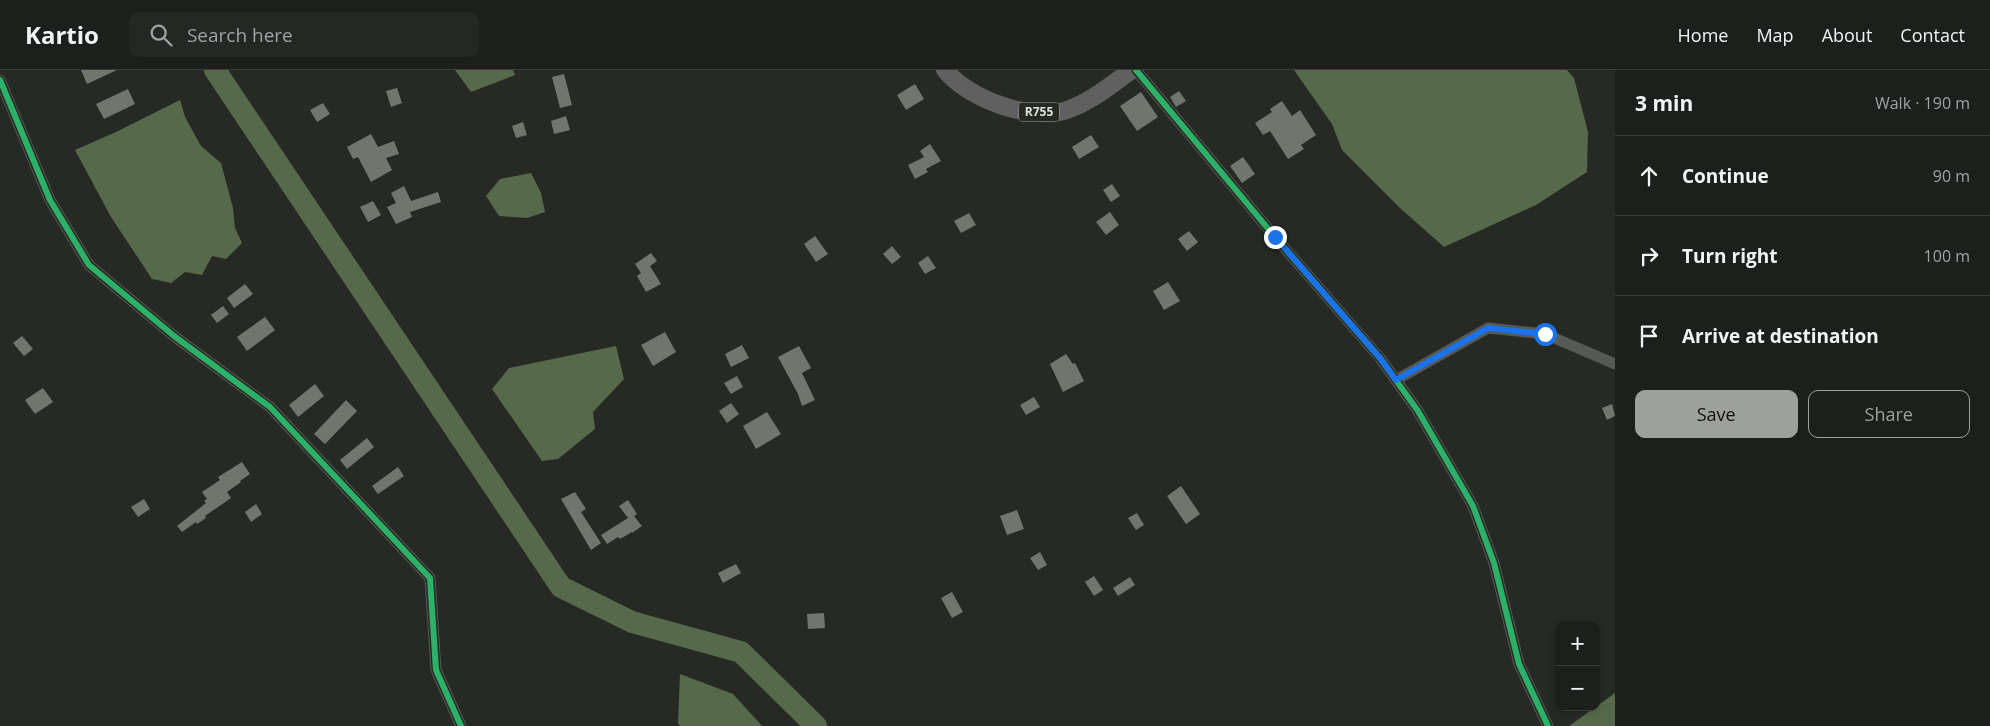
<!DOCTYPE html>
<html lang="en">
<head>
<meta charset="utf-8">
<style>
  body { margin:0; font-family:"Open Sans",sans-serif; background:#252724; color:#f1f3f6 }
  .controls { position:absolute; right:15px; bottom:15px; display:grid; overflow:hidden; border-radius:10px; box-shadow:0 2px 8px #0003 }
  .controls button { width:45px; height:45px; display:grid; place-items:center; padding:0; border:0; border-bottom:1px solid #3a3d3a; background:#1c1f1b; color:#f1f3f6; font:25px sans-serif }
  .stop { position:absolute; width:15px; height:15px; margin:-11px; border:4px solid #1a73e8; border-radius:50%; background:#fff }
  .stop.end { background:#1a73e8; border-color:#fff; box-shadow:0 1px 5px #0008 }
  .list { margin:0; padding:0; list-style:none }
  h2 { display:flex; justify-content:space-between; align-items:center; height:65px; margin:0; padding:0 20px; font-size:21px }
  h2 small { font-size:16px; font-weight:400; color:#a0a2a3 }
  .list li { display:grid; grid-template-columns:32px 1fr auto; gap:15px; align-items:center; box-sizing:border-box; height:80px; padding:0 20px; border-top:1px solid #3a3d3a }
  .list b { display:block; font-size:19px; white-space:nowrap }
  .list em { font-size:16px; font-style:normal; color:#a0a2a3 }
  .actions { display:flex; gap:10px; padding:15px 20px }
  .actions a { flex:1; padding:11px 0; border:1px solid #9da09b; border-radius:10px; text-align:center; font-size:18px; color:#9da09b }
  .actions .main { background:#9da09b; color:#111 }
  .icon { flex:none; width:28px; height:28px; fill:none; stroke:currentColor; stroke-width:2; stroke-linecap:round; stroke-linejoin:round }
  .map { position:relative; flex:none; width:1615px; height:656px; overflow:hidden }
  header { display:flex; align-items:center; gap:30px; box-sizing:border-box; height:70px; padding:0 25px; background:#1c1f1b; border-bottom:1px solid #3a3d3a }
  header strong { font-size:24px }
  nav { display:flex; gap:28px; margin-inline-start:auto; font-size:18px }
  .search { width:350px; height:45px; background:#252724; display:flex; align-items:center; gap:12px; box-sizing:border-box; padding:0 18px; border-radius:10px; color:#a0a2a3; font-size:19px }
  main { display:flex }
  aside { flex:1; background:#1c1f1b }
  .map>svg:first-child { display:block }
</style>
</head>
<body>
<header>
<strong>Kartio</strong>
<div class="search"><svg class="icon" aria-label="search" viewBox="0 0 24 24"><circle cx="10" cy="10" r="6"/><path d="M15 15l6 6"/></svg>Search here</div>
<nav><a>Home</a><a>Map</a><a>About</a><a>Contact</a></nav>
</header>
<main>
<div class="map">
<svg width="1615" height="656" viewBox="0 0 1615 656">
  <rect width="100%" height="100%" fill="#262924"/>
  <!-- water -->
  <g fill="#57694b">
    <polygon points="455,0 513,0 515,5 471,22"/>
    <polygon points="1294,0 1567,0 1574,8 1588,62 1587,102 1536,135 1444,177 1400,138 1342,80 1332,54"/>
    <polygon points="180,30 185,47 201,76 221,93 233,138 235,158 242,173 226,189 212,186 202,205 185,202 171,213 152,209 111,147 75,80 116,62"/>
    <polygon points="531,103 541,123 545,142 527,148 499,146 486,126 500,109"/>
    <polygon points="616,276 624,309 593,342 595,359 558,389 542,391 492,319 509,298"/>
    <polygon points="680,604 733,624 762,656 680,656 678,653"/>
    <polygon points="1615,623 1615,656 1569,656"/>
  </g>
  <g fill="none" stroke-linecap="round" stroke-linejoin="round">
    <!-- river -->
    <polyline stroke="#57694b" stroke-width="22" points="215,0 561,517 632,552 741,582 816,656"/>
  </g>
  <!-- building -->
  <g fill="#71766d">
    <polygon points="81,0 117,0 87,14"/>
    <polygon points="564,4 572,35 560,38 552,7"/>
    <polygon points="915,14 924,29 906,40 897,25"/>
    <polygon points="397,18 402,33 391,37 386,21"/>
    <polygon points="128,19 135,34 104,49 96,34"/>
    <polygon points="1179,21 1186,31 1176,37 1170,27"/>
    <polygon points="1141,22 1158,47 1137,61 1120,36"/>
    <polygon points="1282,31 1292,46 1300,40 1316,65 1301,75 1304,79 1288,89 1270,61 1263,65 1255,53 1272,42 1270,39"/>
    <polygon points="323,33 330,44 317,52 310,40"/>
    <polygon points="566,46 570,60 554,64 551,51"/>
    <polygon points="523,52 527,65 516,68 512,56"/>
    <polygon points="371,64 378,77 394,71 399,84 386,88 392,100 371,112 358,87 353,89 347,77"/>
    <polygon points="1091,65 1099,77 1079,89 1072,77"/>
    <polygon points="930,74 941,91 926,99 928,102 915,109 908,95 924,87 920,81"/>
    <polygon points="1243,87 1255,104 1242,113 1230,96"/>
    <polygon points="1112,114 1120,126 1111,132 1103,120"/>
    <polygon points="404,116 411,131 438,122 441,132 410,142 412,147 396,154 387,137 396,133 391,123"/>
    <polygon points="373,131 381,145 368,152 360,137"/>
    <polygon points="1110,142 1119,155 1106,165 1096,152"/>
    <polygon points="969,143 976,155 961,163 954,151"/>
    <polygon points="1189,161 1198,172 1187,181 1178,169"/>
    <polygon points="815,166 828,184 816,192 804,174"/>
    <polygon points="892,176 901,187 892,194 883,184"/>
    <polygon points="651,183 657,191 650,196 661,214 646,222 637,206 641,203 635,194"/>
    <polygon points="928,186 936,198 925,204 918,193"/>
    <polygon points="1168,212 1180,231 1164,240 1153,221"/>
    <polygon points="245,214 253,224 234,238 227,228"/>
    <polygon points="223,236 229,244 217,253 211,245"/>
    <polygon points="265,247 275,260 247,281 237,267"/>
    <polygon points="665,262 676,282 653,296 641,275"/>
    <polygon points="22,266 33,279 24,286 13,273"/>
    <polygon points="742,275 749,288 731,297 725,284"/>
    <polygon points="799,276 811,298 802,303 815,330 802,336 798,324 778,287"/>
    <polygon points="1066,284 1073,294 1075,293 1084,311 1063,322 1050,294"/>
    <polygon points="737,306 743,317 731,324 724,313"/>
    <polygon points="315,314 324,326 298,347 289,335"/>
    <polygon points="43,318 53,332 35,344 25,330"/>
    <polygon points="1034,327 1040,337 1026,345 1020,335"/>
    <polygon points="346,330 357,341 325,374 314,364"/>
    <polygon points="731,333 739,344 727,353 719,341"/>
    <polygon points="1612,334 1615,346 1607,350 1602,338"/>
    <polygon points="767,342 781,364 756,379 743,356"/>
    <polygon points="367,368 374,377 347,399 340,390"/>
    <polygon points="242,392 250,404 240,411 241,412 227,422 231,428 205,446 206,448 197,454 196,452 182,462 177,456 206,433 204,431 207,429 202,422 220,410 218,407"/>
    <polygon points="398,397 404,406 378,424 372,416"/>
    <polygon points="1181,416 1200,444 1186,454 1167,426"/>
    <polygon points="575,422 586,439 581,442 601,473 591,480 561,429"/>
    <polygon points="144,429 150,439 138,447 131,437"/>
    <polygon points="628,430 637,444 634,446 642,456 632,463 632,462 620,469 618,467 607,474 601,465 628,448 619,436"/>
    <polygon points="256,434 262,444 251,452 245,442"/>
    <polygon points="1017,440 1024,459 1007,465 1000,446"/>
    <polygon points="1137,443 1144,455 1136,460 1128,448"/>
    <polygon points="1040,482 1047,495 1038,500 1030,488"/>
    <polygon points="736,494 741,503 723,513 718,503"/>
    <polygon points="1094,506 1103,520 1094,526 1085,512"/>
    <polygon points="1130,507 1135,515 1118,526 1113,518"/>
    <polygon points="952,522 963,542 952,548 941,528"/>
    <polygon points="824,543 825,558 808,559 807,544"/>
  </g>
  <g fill="none" stroke-linecap="round" stroke-linejoin="round">
    <!-- minor -->
    <g stroke="#575956" stroke-width="11">
      <polyline points="1136,0 1275,167 1380,288 1418,341 1473,436 1494,493 1519,594 1548,656"/>
      <polyline points="0,10 50,130 89,195 174,266 270,337 430,508 436,600 461,656"/>
      <polyline points="1396,310 1488,258 1545,264 1615,294"/>
    </g>
    <!-- primary -->
    <path stroke="#5f605f" stroke-width="18" d="M945,0C968,29 1031,52 1067,40C1091,32 1112,14 1132,0"/>
    <defs>
      <g id="cycleway">
        <polyline points="1136,0 1275,167 1380,288 1418,341 1473,436 1494,493 1519,594 1548,656"/>
        <polyline points="0,10 50,130 89,195 174,266 270,337 430,508 436,600 461,656"/>
      </g>
    </defs>
    <!-- cycleway casing -->
    <use href="#cycleway" stroke="#262a23" stroke-width="9"/>
    <!-- cycleway -->
    <use href="#cycleway" stroke="#2db169" stroke-width="6"/>
  </g>
  <g fill="none" stroke-linecap="round" stroke-linejoin="round">
    <!-- route -->
    <polyline stroke="#1a73e8" stroke-width="6" points="1275,167 1380,288 1396,310 1488,258 1545,264"/>
  </g>
  <g text-anchor="middle" stroke-width="5" stroke-linejoin="round" paint-order="stroke">
    <!-- shield labels -->
    <rect fill="#262a23" stroke="#a6a9a4" stroke-width="1" x="1019" y="32.5" width="40" height="19" rx="4"/>
    <g font-size="12" font-weight="bold" fill="#dde0db">
      <text x="1039" y="46">R755</text>
    </g>
  </g>
</svg>
<div class="controls">
<button>+</button>
<button>−</button>
</div>
<div class="stop" style="left:1545px;top:264px"></div>
<div class="stop end" style="left:1275px;top:167px"></div>
</div>
<aside>
<h2>3 min<small>Walk · 190 m</small></h2>
<ul class="list">
<li><svg class="icon" aria-label="ahead" viewBox="0 0 24 24"><path d="M12 20V5M6 11l6-6 6 6"/></svg><div><b>Continue</b></div><em>90 m</em></li>
<li><svg class="icon" aria-label="right" viewBox="0 0 24 24"><path d="M7 20v-9h11M14 6l5 5-5 5"/></svg><div><b>Turn right</b></div><em>100 m</em></li>
<li><svg class="icon" aria-label="arrive" viewBox="0 0 24 24"><path d="M6 21V4h12l-3 4 3 4H6"/></svg><div><b>Arrive at destination</b></div></li>
</ul>
<div class="actions"><a class="main">Save</a><a>Share</a></div>
</aside>
</main>
</body>
</html>
